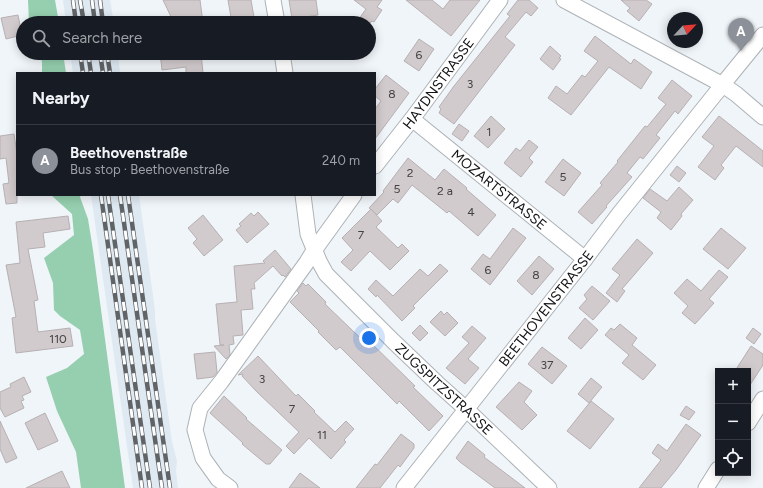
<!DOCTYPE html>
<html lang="en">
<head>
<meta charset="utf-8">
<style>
  body { margin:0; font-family:Figtree,sans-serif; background:#20242c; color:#f1f3f6 }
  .controls { position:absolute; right:12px; bottom:12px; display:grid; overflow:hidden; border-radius:0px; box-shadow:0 2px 10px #0003 }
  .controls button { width:36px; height:36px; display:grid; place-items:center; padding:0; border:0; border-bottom:1px solid #363941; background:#171b24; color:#f1f3f6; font:20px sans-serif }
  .compass { position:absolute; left:667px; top:12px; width:36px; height:36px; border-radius:50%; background:#171b24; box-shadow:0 2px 10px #0003; rotate:64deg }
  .you { position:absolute; left:369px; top:338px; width:14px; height:14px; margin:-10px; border:3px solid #fff; border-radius:50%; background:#1a73e8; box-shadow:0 0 0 6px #1a73e833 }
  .badge { display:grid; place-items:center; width:26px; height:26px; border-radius:50%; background:#8c9099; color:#fff; font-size:13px; font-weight:700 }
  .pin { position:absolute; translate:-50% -33px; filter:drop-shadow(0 1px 2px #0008) }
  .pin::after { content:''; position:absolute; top:21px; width:14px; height:12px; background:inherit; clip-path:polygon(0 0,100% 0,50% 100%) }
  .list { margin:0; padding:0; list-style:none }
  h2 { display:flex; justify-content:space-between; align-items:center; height:52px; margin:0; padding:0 16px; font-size:17px }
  h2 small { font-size:13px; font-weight:400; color:#9ea1a6 }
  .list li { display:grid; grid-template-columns:26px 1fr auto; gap:12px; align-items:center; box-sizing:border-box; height:72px; padding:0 16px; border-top:1px solid #363941 }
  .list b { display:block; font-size:15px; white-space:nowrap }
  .list p { margin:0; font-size:13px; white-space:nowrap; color:#9ea1a6 }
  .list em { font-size:13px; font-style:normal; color:#9ea1a6 }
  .icon { flex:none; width:22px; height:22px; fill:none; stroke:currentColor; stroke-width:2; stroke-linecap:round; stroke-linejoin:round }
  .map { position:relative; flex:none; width:763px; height:488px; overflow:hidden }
  .search { position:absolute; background:#171b24; box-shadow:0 2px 10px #0003; left:16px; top:16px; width:360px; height:44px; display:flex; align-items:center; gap:10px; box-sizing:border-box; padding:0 14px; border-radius:22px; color:#9ea1a6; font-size:15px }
  .panel { position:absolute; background:#171b24; box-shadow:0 2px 10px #0003; left:16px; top:72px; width:360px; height:124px; border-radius:0px }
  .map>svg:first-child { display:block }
</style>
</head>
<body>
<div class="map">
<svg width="763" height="488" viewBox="0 0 763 488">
  <rect width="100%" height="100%" fill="#f0f5f9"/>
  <!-- built -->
  <g fill="#dee9f2">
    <polygon points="63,0 110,0 114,23 66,23"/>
    <polygon points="70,53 118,53 120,73 73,73"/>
    <polygon points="91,195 139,195 155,310 155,319 172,442 177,461 176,471 178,488 133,488"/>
  </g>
  <!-- forest -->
  <g fill="#95cfaf">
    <polygon points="28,0 55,0 59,23 29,23"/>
    <polygon points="40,53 63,53 66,73 42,73 42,62"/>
    <polygon points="51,195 81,195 80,197 88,219 93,250 125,488 81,488 76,452 57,411 46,377 67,368 84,354 80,330 60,316 54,310 53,283 44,258 74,235 72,214"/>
  </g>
  <!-- building -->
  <g fill="#d2cbcd" stroke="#b7b0b2">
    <polygon points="163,0 200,0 203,23 174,23"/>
    <polygon points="228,0 251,0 255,23 232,23"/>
    <polygon points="289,0 316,0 318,15 292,19"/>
    <polygon points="354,0 382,0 377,7 382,10 374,22 372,21 370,23 356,23 366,9"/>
    <polygon points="406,0 432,0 443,9 450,0 480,0 451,36"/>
    <polygon points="518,0 529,0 538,8 531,16 526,12 505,37 515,45 454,124 439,113 441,109 439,107 454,86 510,16 507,14"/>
    <polygon points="621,0 646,0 652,4 639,21 627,11 630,8"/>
    <polygon points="18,15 22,35 6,39 1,18"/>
    <polygon points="595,36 631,64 634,59 652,72 641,89 609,67 571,115 548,98 556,86 567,94 582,75 585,77 598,61 584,51"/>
    <polygon points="419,39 434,49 419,71 404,61"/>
    <polygon points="550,46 561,56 559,58 561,59 553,70 540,59"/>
    <polygon points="160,53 201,53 203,73 186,73 186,67 162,70"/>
    <polygon points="386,75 409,93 375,139 375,109 381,101 375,96 375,89"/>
    <polygon points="672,80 692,96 678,114 675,111 656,135 660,138 643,159 640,157 627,173 632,177 606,206 607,207 592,224 578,212 602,185 600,183 618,162 617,161 645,126 647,127 666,104 658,98"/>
    <polygon points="491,116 505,129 488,148 474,136"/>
    <polygon points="719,116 763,151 763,167 736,146 721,165 724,168 715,180 698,167 714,146 702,137"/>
    <polygon points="459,124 469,131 462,141 452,134"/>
    <polygon points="14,134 17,154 17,203 6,204 3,184 9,183 6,158 0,159 0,136"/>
    <polygon points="529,140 538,147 529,158 533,162 521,177 504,163 516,148 520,151"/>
    <polygon points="408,158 435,180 444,169 467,188 466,189 496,215 478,236 449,211 447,213 412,185 398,203 393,199 377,215 369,208 384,192 383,191"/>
    <polygon points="563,159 581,173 564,196 545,182"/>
    <polygon points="677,166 686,173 679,182 670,175"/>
    <polygon points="679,187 693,200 681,214 682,216 671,230 657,218 661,212 643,198 650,189 667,201"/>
    <polygon points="371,209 382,221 376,227 398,248 402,244 409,251 390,270 370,251 351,271 341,262 353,250 342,238"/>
    <polygon points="258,212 269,224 247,243 236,230 241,226 239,224 251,213 254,216"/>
    <polygon points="203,215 223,240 204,256 193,243 197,239 188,228"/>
    <polygon points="68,216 70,229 43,233 45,247 28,249 38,300 34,301 38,332 70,328 73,346 16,353 12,318 16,317 6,265 20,263 16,222"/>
    <polygon points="513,228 526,238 490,285 471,269 483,254 490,259"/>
    <polygon points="721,228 746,248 728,269 703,249"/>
    <polygon points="637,239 653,253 622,289 625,291 617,302 606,293 620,275 612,269"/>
    <polygon points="275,250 291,269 285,277 283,275 282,276 273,266 254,283 255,289 251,289 253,309 241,310 243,335 233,336 234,344 229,345 230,355 226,359 214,346 224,345 220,345 216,304 237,302 234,266 265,263 263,261"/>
    <polygon points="539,256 554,269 532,295 517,281"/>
    <polygon points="440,264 448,271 413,306 415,308 402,321 377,295 376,297 368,289 376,280 393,296 420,269 428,276"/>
    <polygon points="719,270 728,277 709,299 714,303 695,324 682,313 688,306 674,293 687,279 701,291"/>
    <polygon points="303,283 306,286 308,284 326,302 325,304 354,332 364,341 367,339 415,386 413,387 443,416 429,431 399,401 397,404 340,347 336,350 318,332 319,331 290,302 299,293 297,291"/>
    <polygon points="592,286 610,301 593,320 579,308 587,299 584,295"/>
    <polygon points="441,311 444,315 447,312 458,323 445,336 430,322"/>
    <polygon points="585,318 598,330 581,349 568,338"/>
    <polygon points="620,324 637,338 632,345 656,365 643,380 622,363 629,355 605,335 611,328 614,330"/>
    <polygon points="420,325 428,333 420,341 412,333"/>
    <polygon points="472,326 486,338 468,359 479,368 465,384 446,368 469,343 462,337"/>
    <polygon points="753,328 761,334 754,344 746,338"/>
    <polygon points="751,346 763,354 763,365 748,388 748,371 735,371"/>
    <polygon points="542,347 567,366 552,384 528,364"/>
    <polygon points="215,352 217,372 213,377 197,379 194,354"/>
    <polygon points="258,356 296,396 298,394 315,411 314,412 335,432 346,421 354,429 344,440 346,442 331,459 309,438 294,454 286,446 299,432 257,392 242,376 243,374 238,375"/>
    <polygon points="24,377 31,392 22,396 24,400 21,401 24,408 5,417 0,408 0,392 11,387 10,384"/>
    <polygon points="591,378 602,387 589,403 578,394"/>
    <polygon points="519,382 532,391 524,402 537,415 522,430 496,407"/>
    <polygon points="224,396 247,418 246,419 282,450 270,464 266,464 242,444 243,443 210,413"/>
    <polygon points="591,401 614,419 590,449 567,431"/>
    <polygon points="686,406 695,412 689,420 680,415"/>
    <polygon points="45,413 58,441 38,450 25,423"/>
    <polygon points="0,421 17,458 6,463 0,449"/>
    <polygon points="686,424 701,435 676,470 661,488 639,488 661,460 652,453 658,444 667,451"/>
    <polygon points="401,434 414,444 414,448 400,467 398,465 380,488 356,488 375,464 377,465"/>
    <polygon points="468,441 485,455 484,457 525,488 495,488 460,462 456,458"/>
    <polygon points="62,471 70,488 26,488"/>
    <polygon points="300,473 320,488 289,488"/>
  </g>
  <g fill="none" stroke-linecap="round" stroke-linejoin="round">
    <defs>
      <g id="minor">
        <polyline points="273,0 277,23"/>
        <polyline points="564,0 723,85 736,94 763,117"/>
        <polyline points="282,53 285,73"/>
        <path id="s1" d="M412,119L585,259"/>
        <path id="s2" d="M375,166L412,119L500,0"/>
        <path id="s3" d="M303,195L308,234L319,261L326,274L393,341L437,383L466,409L549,488"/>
        <polyline points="748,423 763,399"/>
        <polyline points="230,488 218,479 203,458 195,430 200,408 221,382 307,262 315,249 354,195"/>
        <path id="s4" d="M404,488L585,259L619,214L716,93L723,85L727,79L763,35"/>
        <polyline points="706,488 718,469"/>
      </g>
    </defs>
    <!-- minor casing -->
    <use href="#minor" stroke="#adb2b6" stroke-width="17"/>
    <!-- minor -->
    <use href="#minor" stroke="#fff" stroke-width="15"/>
    <defs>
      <g id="rail">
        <polyline points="73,0 76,23"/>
        <polyline points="80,0 84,23"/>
        <polyline points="92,0 95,23"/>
        <polyline points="100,0 103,23"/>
        <polyline points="80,53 83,73"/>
        <polyline points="88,53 91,73"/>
        <polyline points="100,53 103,73"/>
        <polyline points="107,53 110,73"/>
        <polyline points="101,195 142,488"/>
        <polyline points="108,195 150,488"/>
        <polyline points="120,195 162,488"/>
        <polyline points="128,195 170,488"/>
      </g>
    </defs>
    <!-- rail casing -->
    <use href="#rail" stroke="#616466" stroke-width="4.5"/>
    <!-- rail -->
    <use href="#rail" stroke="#fff" stroke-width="3" stroke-dasharray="9" stroke-linecap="butt"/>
  </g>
  <g text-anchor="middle" stroke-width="4" stroke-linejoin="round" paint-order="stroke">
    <!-- number labels -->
    <g font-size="12" fill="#424143">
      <text x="419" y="59">6</text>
      <text x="470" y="88">3</text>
      <text x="392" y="98">8</text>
      <text x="489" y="136">1</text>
      <text x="410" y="177">2</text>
      <text x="563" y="181">5</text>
      <text x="397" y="193">5</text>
      <text x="445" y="195">2 a</text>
      <text x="471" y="216">4</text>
      <text x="361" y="239">7</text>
      <text x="488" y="274">6</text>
      <text x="536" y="279">8</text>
      <text x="58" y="343">110</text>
      <text x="547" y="369">37</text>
      <text x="262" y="383">3</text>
      <text x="292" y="413">7</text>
      <text x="322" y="439">11</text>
    </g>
    <!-- street labels -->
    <g font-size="14" fill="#121315" stroke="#fff">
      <text dy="5" stroke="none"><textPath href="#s2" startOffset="104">HAYDNSTRASSE</textPath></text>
      <text dy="5" stroke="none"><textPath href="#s1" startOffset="112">MOZARTSTRASSE</textPath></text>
      <text dy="5" stroke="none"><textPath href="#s4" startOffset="229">BEETHOVENSTRASSE</textPath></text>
      <text dy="5" stroke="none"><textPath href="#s3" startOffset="248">ZUGSPITZSTRASSE</textPath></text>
    </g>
  </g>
</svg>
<div class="controls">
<button>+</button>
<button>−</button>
<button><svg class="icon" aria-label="locate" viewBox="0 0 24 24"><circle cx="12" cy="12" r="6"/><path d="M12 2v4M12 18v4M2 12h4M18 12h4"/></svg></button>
</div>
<svg class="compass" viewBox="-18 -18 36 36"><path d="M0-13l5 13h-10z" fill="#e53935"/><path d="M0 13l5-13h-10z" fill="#9ea1a6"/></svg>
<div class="you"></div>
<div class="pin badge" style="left:741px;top:51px">A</div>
<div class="search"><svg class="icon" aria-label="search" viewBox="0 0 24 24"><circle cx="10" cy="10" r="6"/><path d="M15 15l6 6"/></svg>Search here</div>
<section class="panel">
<h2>Nearby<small></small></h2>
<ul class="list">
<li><span class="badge">A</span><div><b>Beethovenstraße</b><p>Bus stop · Beethovenstraße</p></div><em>240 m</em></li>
</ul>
</section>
</div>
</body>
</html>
